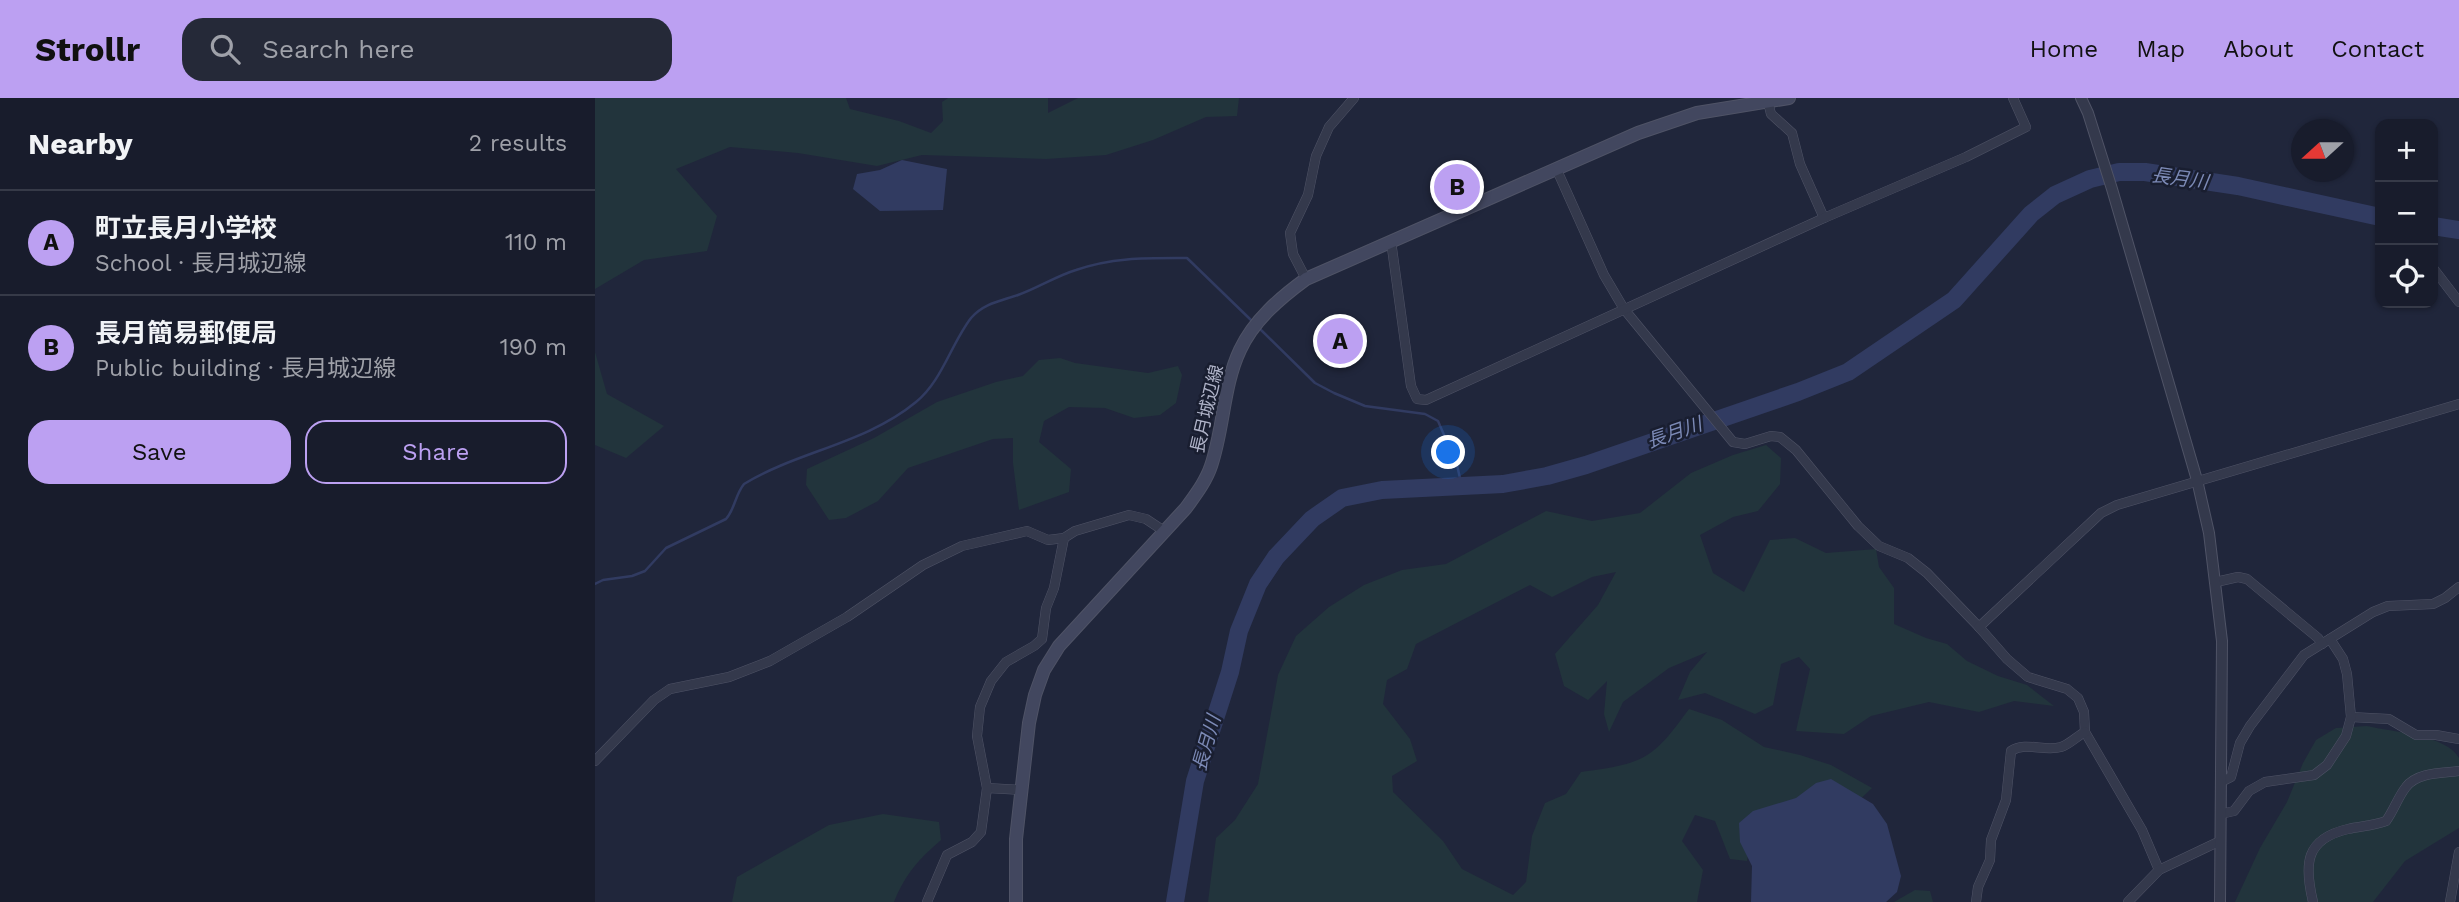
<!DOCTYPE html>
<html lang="en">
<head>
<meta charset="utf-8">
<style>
  body { margin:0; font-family:"Work Sans","Noto Sans JP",sans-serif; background:#252938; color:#f1f3f6 }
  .controls { position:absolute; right:21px; top:21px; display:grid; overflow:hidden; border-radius:14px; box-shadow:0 2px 5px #0004 }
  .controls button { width:63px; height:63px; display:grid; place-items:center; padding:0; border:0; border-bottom:2px solid #363a48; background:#181c2c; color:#f1f3f6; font:35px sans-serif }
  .compass { position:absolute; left:1696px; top:21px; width:63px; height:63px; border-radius:50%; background:#181c2c; box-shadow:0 2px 5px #0004; rotate:249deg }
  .you { position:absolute; left:854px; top:355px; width:24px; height:24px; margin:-18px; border:5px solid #fff; border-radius:50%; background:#1a73e8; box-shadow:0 0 0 10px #1a73e833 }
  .badge { display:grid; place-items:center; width:46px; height:46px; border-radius:50%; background:#bca0f2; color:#111; font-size:23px; font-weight:700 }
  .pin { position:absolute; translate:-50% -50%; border:4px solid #fff; box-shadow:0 2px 7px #0006 }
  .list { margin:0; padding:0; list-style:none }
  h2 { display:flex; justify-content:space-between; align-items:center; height:91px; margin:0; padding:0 28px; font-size:30px }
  h2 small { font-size:23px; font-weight:400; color:#9fa1a9 }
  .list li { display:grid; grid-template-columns:46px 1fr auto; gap:21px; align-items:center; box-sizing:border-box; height:105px; padding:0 28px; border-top:2px solid #363a48 }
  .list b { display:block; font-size:26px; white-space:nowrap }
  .list p { margin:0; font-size:23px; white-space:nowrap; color:#9fa1a9 }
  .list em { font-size:23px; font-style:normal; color:#9fa1a9 }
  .actions { display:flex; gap:14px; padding:21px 28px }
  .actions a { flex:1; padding:16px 0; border:2px solid #bca0f2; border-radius:21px; text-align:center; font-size:24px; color:#bca0f2 }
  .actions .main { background:#bca0f2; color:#111 }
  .icon { flex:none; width:38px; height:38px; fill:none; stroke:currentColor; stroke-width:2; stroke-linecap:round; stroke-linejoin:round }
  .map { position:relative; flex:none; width:1864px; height:804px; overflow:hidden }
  header { display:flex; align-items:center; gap:42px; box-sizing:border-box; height:98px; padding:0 35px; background:#bca0f2; color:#111 }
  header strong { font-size:33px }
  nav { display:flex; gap:38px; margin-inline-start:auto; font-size:24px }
  .search { width:490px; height:63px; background:#252938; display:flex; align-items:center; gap:18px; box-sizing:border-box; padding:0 24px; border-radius:21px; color:#9fa1a9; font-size:26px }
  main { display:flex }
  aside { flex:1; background:#181c2c }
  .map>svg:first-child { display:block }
</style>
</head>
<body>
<header>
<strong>Strollr</strong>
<div class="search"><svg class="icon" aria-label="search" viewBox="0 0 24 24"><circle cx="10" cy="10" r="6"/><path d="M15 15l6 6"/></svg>Search here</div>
<nav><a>Home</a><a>Map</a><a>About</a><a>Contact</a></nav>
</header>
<main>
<aside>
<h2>Nearby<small>2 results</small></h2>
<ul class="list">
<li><span class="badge">A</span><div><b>町立長月小学校</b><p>School · 長月城辺線</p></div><em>110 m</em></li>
<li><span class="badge">B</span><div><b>長月簡易郵便局</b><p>Public building · 長月城辺線</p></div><em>190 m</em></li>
</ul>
<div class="actions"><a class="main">Save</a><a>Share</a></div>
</aside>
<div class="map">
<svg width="1864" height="804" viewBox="0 0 1864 804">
  <rect width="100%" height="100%" fill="#20263b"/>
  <!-- green -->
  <g fill="#22343c">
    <polygon points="0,0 251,0 255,11 304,23 336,35 348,23 347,4 353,0 453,0 453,15 483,0 644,0 642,18 611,19 558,42 511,57 451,61 327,57 282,68 203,55 135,49 81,71 122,118 112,153 49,162 0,191"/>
    <polygon points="0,254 12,296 69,328 31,360 0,347"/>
    <polygon points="465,260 480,265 553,275 583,268 587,277 581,305 565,317 539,320 510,310 474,309 449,323 444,344 476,371 474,394 424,412 418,365 418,340 398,341 313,370 283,403 251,420 234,422 211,387 212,371 279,340 342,304 401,284 428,278 444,262"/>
    <path d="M1171,347L1186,360L1185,386L1163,413L1138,419L1105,437L1118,475L1149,494L1175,442L1200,440L1231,455L1281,451L1284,469L1299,490V526L1331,540L1352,546L1372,563L1403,578L1432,587L1459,608L1419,603L1384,614L1334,604L1276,618L1249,636L1201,633L1215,571L1204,559L1186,566L1178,607L1160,616L1110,595L1083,602L1095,574L1112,554L1074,570L1028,604L1014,634L1009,616L1012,583L993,602L969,588L960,556L1003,507L1021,474L997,479L957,499L935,487L821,546L812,571L792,582L788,606L815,641L822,663L797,678L798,694L848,743L867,771L918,797L931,784L937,738L950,705L971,696L986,674C1006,671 1029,669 1047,660C1067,650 1081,628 1094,611L1127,622L1169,649L1205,657L1236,667L1277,690L1255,711L1158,730L1152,763L1135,761L1120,723L1100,717L1087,743L1108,772L1102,804H613L621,740L640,722L663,686L683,577L701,538L734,509L769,487L807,472L851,466L951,413L997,423L1045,415L1096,375L1138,357Z"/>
    <path d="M1772,628C1797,634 1852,637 1864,660V730L1810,763L1778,804H1640L1665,750L1692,704L1708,665L1721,642L1741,630Z"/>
    <path d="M288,716L344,724L346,742C323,762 311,775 299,804H137L142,779L234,727Z"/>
    <polygon points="1320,792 1335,793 1338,804 1299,804"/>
  </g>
  <!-- water -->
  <g fill="#313b61">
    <polygon points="307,62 352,71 348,112 285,113 258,91 262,76 285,72"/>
    <polygon points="1236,681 1278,706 1292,726 1306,778 1302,794 1291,804 1156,804 1157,768 1145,744 1144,725 1158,713 1201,700 1221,685"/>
  </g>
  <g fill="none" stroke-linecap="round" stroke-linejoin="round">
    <!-- stream -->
    <g stroke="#313b61" stroke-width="2.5">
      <polyline points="664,230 720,285 739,295 770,308 830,316 843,323 862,367 867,389"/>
      <path d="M0,486L8,482L37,478L50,473L71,450L131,421C140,411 140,397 149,386C203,353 270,346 321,304C347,283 356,246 376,220C389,205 406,203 423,197C443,190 461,178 481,172C518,159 553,160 592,160L657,223"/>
    </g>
    <!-- river -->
    <g stroke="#313b61" stroke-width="18">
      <polyline points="1838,128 1864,132"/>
      <polyline points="580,804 600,683 635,574 644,533 663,486 681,459 717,421 747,400 787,392 908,386 952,378 991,367 1203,294 1253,274 1359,202 1436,116 1460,97 1495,81 1524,74 1550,74 1643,88 1785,119"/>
    </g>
    <defs>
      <g id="minor">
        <polyline points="1172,0 1176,16 1197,35 1205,66 1229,120"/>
        <polyline points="961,70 1009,177 1029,211 1138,344 1150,346 1176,338 1185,339 1201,352 1263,428 1284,448 1313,460 1332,475 1384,529 1412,561 1433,579 1472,591 1483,600 1489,614 1490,634 1547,732 1564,772"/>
        <polyline points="796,143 816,288 822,301 831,302 1229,120 1371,59 1431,29 1418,0"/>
        <polyline points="1838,170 1864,204"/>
        <polyline points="711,181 698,156 695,135 713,97 721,58 734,29 759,0"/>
        <polyline points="1621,484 1643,479 1652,481 1723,540 1727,546"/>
        <polyline points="1384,529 1506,415 1522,407 1864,306"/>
        <polyline points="1756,619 1794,621 1821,637 1841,637 1864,641"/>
        <polyline points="0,663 59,602 75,591 134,579 175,563 252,519 328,467 367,448 432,433 453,442 469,440 480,433 534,417 551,421 569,433"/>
        <polyline points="1626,684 1636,679 1645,645 1655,628 1709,557 1778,514 1793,508 1838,506 1850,500 1864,489"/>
        <polyline points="392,690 427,692"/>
        <polyline points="1626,716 1639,713 1654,693 1670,684 1719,677 1732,667 1751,638 1756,619 1752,576 1748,561 1735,541"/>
        <polyline points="332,804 352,757 377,744 386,734 392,690 382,638 385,609 396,583 411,564 439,548 447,541 451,510 459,490 469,440"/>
        <path d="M1381,804L1383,789L1395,762L1396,742L1411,702L1416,653C1431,643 1449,654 1466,649C1475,646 1482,638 1490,634"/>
        <polyline points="1533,804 1564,772 1625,743"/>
        <path d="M1718,804C1709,766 1710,741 1753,731C1766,728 1778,728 1791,723C1799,712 1803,699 1811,689C1822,674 1848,675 1864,673"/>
        <polyline points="1855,804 1864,754"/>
      </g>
      <polyline id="tertiary" points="1486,0 1493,15 1517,91 1602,382 1614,435 1627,543 1625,804"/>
      <path id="secondary" d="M421,804V741L434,625L440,597L449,572L464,548L591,410C601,396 611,383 616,368C629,330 628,288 645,252C659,222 685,200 711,181L1043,35L1102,15L1194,0"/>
    </defs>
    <!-- minor casing -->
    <use href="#minor" stroke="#4f5366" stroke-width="10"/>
    <!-- tertiary casing -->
    <use href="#tertiary" stroke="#4f5366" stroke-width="12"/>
    <!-- secondary casing -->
    <use href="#secondary" stroke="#4f5366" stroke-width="14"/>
    <!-- minor -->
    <use href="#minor" stroke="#34394c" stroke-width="9"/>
    <!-- tertiary -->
    <use href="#tertiary" stroke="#34394c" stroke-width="10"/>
    <!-- secondary -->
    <use href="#secondary" stroke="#42475f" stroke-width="12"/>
  </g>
  <g text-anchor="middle" stroke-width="5" stroke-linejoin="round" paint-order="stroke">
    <!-- street labels -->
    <g font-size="18" fill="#afb3c8" stroke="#191e30">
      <text transform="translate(612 311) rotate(-77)" y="6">長月城辺線</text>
    </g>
    <!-- water labels -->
    <g font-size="19" font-style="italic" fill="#7c8ab6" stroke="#191e30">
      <text transform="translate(1585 80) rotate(8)" y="7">長月川</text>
      <text transform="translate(1079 334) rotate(-19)" y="7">長月川</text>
      <text transform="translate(611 645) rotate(-74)" y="7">長月川</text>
    </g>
  </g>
</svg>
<div class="controls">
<button>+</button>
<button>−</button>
<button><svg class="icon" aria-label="locate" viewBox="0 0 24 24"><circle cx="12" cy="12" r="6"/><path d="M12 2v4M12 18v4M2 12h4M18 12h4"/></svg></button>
</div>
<svg class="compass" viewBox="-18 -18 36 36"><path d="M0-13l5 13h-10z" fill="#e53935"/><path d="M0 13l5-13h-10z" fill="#9fa1a9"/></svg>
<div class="you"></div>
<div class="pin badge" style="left:745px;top:243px">A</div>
<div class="pin badge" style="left:862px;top:89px">B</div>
</div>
</main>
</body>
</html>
